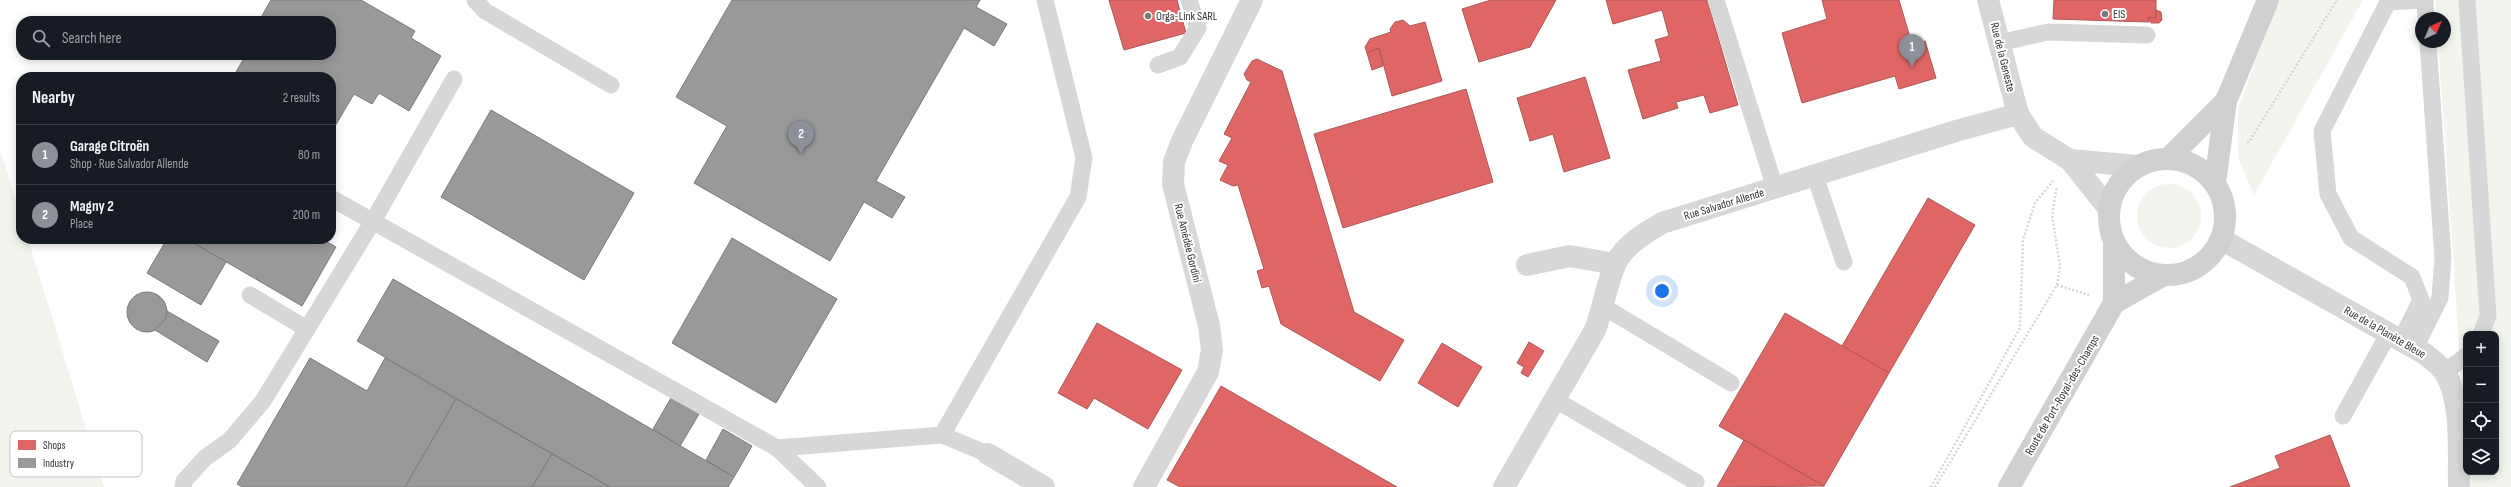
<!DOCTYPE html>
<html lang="en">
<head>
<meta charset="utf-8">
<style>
  body { margin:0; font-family:"Sofia Sans Condensed",sans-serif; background:#20242c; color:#f1f3f6 }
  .controls { position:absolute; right:12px; bottom:12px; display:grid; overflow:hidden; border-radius:8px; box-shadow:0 2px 10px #0003 }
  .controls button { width:36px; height:36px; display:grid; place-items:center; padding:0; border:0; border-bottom:1px solid #363941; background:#171b24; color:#f1f3f6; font:20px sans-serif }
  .compass { position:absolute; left:2415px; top:12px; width:36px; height:36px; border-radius:50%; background:#171b24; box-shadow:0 2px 10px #0003; rotate:44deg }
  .you { position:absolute; left:1662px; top:291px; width:14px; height:14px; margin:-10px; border:3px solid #fff; border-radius:50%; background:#1a73e8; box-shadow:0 0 0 6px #1a73e833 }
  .badge { display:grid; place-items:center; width:26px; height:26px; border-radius:50%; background:#8c9099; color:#fff; font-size:13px; font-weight:700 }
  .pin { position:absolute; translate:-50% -33px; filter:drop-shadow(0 1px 2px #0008) }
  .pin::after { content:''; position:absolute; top:21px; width:14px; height:12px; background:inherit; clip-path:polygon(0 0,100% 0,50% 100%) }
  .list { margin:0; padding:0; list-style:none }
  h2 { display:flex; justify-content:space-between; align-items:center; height:52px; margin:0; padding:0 16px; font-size:17px }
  h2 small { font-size:13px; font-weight:400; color:#9ea1a6 }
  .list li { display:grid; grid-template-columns:26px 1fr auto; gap:12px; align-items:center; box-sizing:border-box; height:60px; padding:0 16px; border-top:1px solid #363941 }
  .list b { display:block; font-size:15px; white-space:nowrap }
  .list p { margin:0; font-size:13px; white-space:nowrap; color:#9ea1a6 }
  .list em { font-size:13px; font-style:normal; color:#9ea1a6 }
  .icon { flex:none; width:22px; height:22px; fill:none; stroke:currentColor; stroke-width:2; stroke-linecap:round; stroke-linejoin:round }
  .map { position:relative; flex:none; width:2511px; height:487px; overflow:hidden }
  .search { position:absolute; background:#171b24; box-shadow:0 2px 10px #0003; left:16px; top:16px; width:320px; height:44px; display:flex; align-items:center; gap:10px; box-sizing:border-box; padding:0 14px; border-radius:16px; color:#9ea1a6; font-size:15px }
  .panel { position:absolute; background:#171b24; box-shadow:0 2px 10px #0003; left:16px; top:72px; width:320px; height:172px; border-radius:16px }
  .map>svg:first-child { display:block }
</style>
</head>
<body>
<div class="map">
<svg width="2511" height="487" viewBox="0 0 2511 487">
  <rect width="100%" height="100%" fill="#fff"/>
  <!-- green -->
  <g fill="#f1f5ed">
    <polygon points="2278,0 2363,0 2254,195 2238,157 2238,109"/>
    <polygon points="2435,0 2511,0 2511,487 2469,487 2468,472 2496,472 2496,334 2466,334 2466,445 2438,42 2445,42 2445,18 2437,18"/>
    <polygon points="0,149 21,218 21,239 28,239 104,487 0,487"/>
    <circle cx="2169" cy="216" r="32"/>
  </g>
  <!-- shops -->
  <g fill="#e06666" stroke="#ac5757">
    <polygon points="1109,0 1177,0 1186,33 1124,50"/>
    <polygon points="1491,0 1556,0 1530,47 1479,62 1462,9"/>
    <polygon points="1606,0 1707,0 1738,105 1710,113 1704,95 1676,102 1678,108 1643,119 1628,70 1661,61 1655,40 1669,36 1662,10 1613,24"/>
    <polygon points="1822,0 1899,0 1912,44 1925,41 1936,78 1899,89 1895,76 1802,103 1782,33 1827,19"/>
    <polygon points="2054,0 2156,0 2156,18 2148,18 2149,22 2053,19"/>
    <polygon points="2156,10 2161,12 2162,20 2159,23 2151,23 2148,18 2156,18"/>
    <polygon points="1403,20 1410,26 1425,22 1442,81 1392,96 1379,48 1367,53 1365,47 1370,39 1391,32 1390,29 1395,22"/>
    <polygon points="1379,48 1383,66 1372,70 1367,53"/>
    <polygon points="1257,59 1282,71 1354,312 1404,340 1380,381 1281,324 1269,286 1262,288 1257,271 1264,269 1238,185 1233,186 1220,180 1228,165 1219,161 1232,138 1224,134 1251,82 1247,80 1244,74 1252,61"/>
    <polygon points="1585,77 1610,158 1564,172 1553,134 1530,141 1517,98"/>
    <polygon points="1466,89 1493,182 1343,228 1314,134"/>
    <polygon points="1928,198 1975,225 1889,373 1842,346"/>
    <polygon points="1785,313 1889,373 1824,486 1719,426"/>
    <polygon points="1097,323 1182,370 1148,429 1094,398 1087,409 1058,393"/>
    <polygon points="1529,342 1544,351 1528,377 1521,373 1524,367 1517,363"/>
    <polygon points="1442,343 1482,367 1458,407 1418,383"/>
    <polygon points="1221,386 1397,487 1180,487 1167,480"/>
    <polygon points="2330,435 2350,487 2230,487 2280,468 2275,456"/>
    <polygon points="1744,440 1824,486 1717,487"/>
  </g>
  <!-- industry -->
  <g fill="#999" stroke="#7a7a7a">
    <polygon points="271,0 361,0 415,31 411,38 441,56 409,111 379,93 372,104 354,94 331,133 331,77 233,77 246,55 331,55 331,21 259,21"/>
    <polygon points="732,0 980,0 976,7 1007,24 994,46 964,28 876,181 905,197 892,218 864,202 830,261 694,183 727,126 676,97"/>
    <polygon points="491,110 634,193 584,280 441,197"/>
    <polygon points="732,238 837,299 776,403 672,343"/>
    <polygon points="167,239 187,239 226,262 201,305 147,273"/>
    <polygon points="187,239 322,239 336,247 302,306"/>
    <polygon points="393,279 734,477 728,487 610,487 357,341"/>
    <circle cx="147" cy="312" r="20"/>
    <polygon points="167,311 219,341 207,362 155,330 166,318"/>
    <polygon points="310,358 367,391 385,358 456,399 405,487 242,487 237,484"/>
    <polygon points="671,398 699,414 680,446 653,429"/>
    <polygon points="456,399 552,454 532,487 405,487"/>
    <polygon points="723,429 752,446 734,477 706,460"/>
    <polygon points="552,454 610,487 532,487"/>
  </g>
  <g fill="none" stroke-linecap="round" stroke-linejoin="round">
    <!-- path -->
    <g stroke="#d6d6d6" stroke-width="2.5" stroke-dasharray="2 2" stroke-linecap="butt">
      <polyline points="2247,142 2249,142 2337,0"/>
      <polyline points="2057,285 2089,295"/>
      <polyline points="1931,487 2020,328 2023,240 2035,203 2053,181"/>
      <polyline points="1935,487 2057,285 2060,266 2052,215 2057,186"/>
    </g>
    <!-- service -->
    <g stroke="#d7d7d7" stroke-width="17">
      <polyline points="475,0 485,11 611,85"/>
      <polyline points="1716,0 1775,188"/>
      <polyline points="2425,0 2426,18"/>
      <polyline points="2467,0 2488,316 2481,334"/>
      <polyline points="1999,43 2048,32 2147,35"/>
      <polyline points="1158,65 1180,57 1198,28 1189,0"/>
      <polyline points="1815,176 1844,262"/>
      <polyline points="331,198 777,448 942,435 988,454"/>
      <polyline points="250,295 307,329"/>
      <polyline points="1604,307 1731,383"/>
      <polyline points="2401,340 2421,300 2412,277 2351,238 2328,194 2322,131 2388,2 2425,0"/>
      <polyline points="2415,348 2440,298 2443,258 2428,42"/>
      <polyline points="2445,372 2466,356"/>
      <polyline points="1554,399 1696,482"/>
      <polyline points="2343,416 2389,333"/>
      <polyline points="942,435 1078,197 1084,158 1045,0"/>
      <polyline points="777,448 818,487"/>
      <polyline points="183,487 184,481 205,458 230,440 263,401 373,221 454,79"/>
    </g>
    <!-- minor -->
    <g stroke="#d7d7d7" stroke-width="22">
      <polyline points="1988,0 2018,114 2033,137 2070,160 2109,209"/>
      <polyline points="2070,160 2137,166"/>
      <path d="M2221,239L2425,354C2432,360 2441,366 2445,373C2463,402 2458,454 2459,487"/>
      <polyline points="1527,265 1570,256 1615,264"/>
      <polyline points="988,454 1044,487"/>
      <polyline points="1144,487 1208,372 1212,350 1209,326 1173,184 1174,162 1182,141 1252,0"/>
      <path d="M1504,487L1595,330C1603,309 1606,286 1615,265C1623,246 1645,233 1662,223L1956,131L2018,114"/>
    </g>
    <!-- secondary -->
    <g stroke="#d0d0d0" stroke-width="22">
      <polyline points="2169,158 2226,101"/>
      <circle cx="2167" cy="217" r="58"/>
      <polyline points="2215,183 2226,101 2268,0"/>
      <polyline points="2114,303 2164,275"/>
      <polyline points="2009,487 2114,303 2114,241"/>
    </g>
  </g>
  <!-- markers -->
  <g fill="#7a7a7a" stroke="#fff" stroke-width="1.5">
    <circle cx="2105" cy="14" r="4"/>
    <circle cx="1148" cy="16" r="4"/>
  </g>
  <g text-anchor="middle" stroke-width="4" stroke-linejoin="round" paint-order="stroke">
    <!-- poi labels -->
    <g font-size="12" fill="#333" stroke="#fff" text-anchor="start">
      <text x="2113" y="18">EIS</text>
      <text x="1156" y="20">Orga-Link SARL</text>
    </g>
    <!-- street labels -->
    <g font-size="12" fill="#333" stroke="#fff">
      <text transform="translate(2003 57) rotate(76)" y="4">Rue de la Geneste</text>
      <text transform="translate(1724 204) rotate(-17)" y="4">Rue Salvador Allende</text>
      <text transform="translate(1188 243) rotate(76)" y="4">Rue Amédée Gordini</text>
      <text transform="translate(2385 332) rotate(30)" y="4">Rue de la Planète Bleue</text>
      <text transform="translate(2062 395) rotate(-60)" y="4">Route de Port-Royal-des-Champs</text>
    </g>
  </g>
  <!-- legend -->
  <rect x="10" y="431" width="132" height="46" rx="6" fill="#fff" stroke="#c2c2c2" stroke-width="1"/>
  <rect x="18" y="440" width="18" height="10" fill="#e06666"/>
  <rect x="18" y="458" width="18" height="10" fill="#999"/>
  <g font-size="11" fill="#333">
    <text x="43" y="449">Shops</text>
    <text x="43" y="467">Industry</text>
  </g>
</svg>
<div class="controls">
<button>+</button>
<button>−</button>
<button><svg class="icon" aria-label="locate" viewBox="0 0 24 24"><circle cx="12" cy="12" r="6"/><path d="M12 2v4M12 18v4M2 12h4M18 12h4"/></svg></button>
<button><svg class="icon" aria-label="layers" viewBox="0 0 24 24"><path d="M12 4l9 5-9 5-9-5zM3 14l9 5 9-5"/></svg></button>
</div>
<svg class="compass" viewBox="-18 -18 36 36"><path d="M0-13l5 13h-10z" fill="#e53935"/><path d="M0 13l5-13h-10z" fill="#9ea1a6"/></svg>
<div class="you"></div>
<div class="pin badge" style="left:1912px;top:67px">1</div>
<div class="pin badge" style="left:801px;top:154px">2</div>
<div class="search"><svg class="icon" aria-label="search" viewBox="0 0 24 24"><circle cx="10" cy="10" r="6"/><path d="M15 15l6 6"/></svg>Search here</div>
<section class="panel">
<h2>Nearby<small>2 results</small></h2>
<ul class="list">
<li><span class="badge">1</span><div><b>Garage Citroën</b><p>Shop · Rue Salvador Allende</p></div><em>80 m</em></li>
<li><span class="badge">2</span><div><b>Magny 2</b><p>Place</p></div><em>200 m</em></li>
</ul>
</section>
</div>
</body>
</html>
